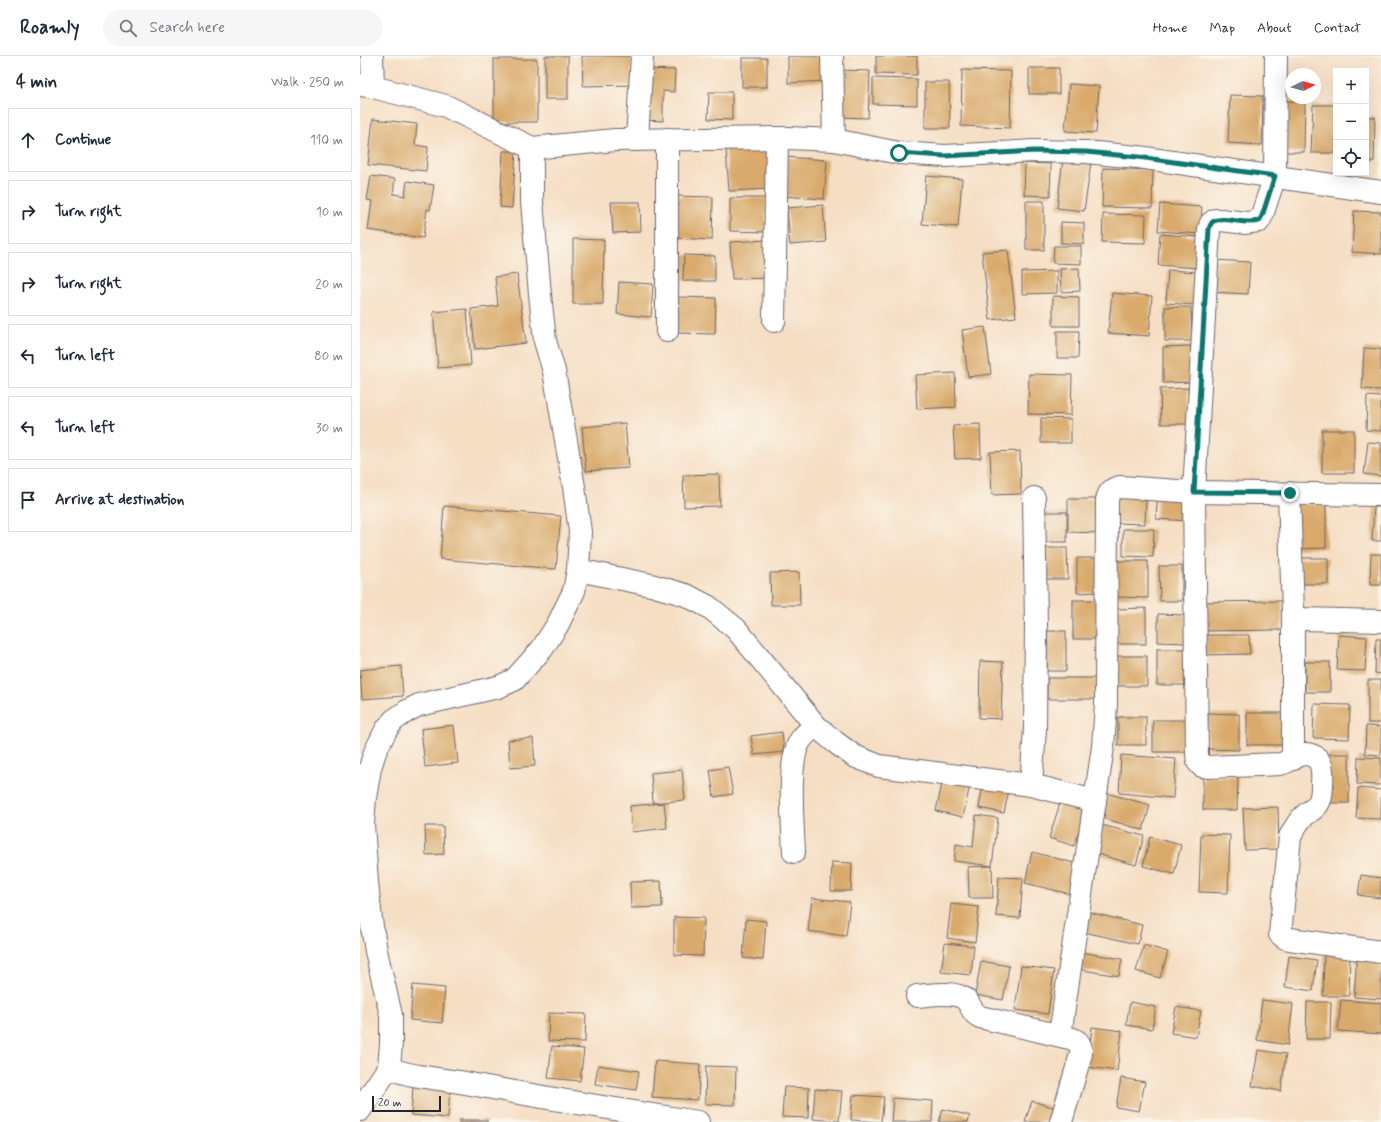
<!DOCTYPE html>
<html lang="en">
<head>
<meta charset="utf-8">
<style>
  body { margin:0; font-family:Mynerve,sans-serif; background:#f6f6f7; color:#1f2937 }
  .controls { position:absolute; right:12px; top:12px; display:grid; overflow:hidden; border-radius:0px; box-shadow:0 4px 16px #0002 }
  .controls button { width:36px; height:36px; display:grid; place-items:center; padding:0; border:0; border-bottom:1px solid #e0e1e3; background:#fff; color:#1f2937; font:20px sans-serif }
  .compass { position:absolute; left:925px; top:12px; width:36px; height:36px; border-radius:50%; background:#fff; box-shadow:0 4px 16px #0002; rotate:85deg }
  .scale { position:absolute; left:12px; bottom:10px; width:69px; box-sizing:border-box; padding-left:4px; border:2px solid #22223b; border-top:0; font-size:11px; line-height:14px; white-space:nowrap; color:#22223b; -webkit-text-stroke:3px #fbf7ec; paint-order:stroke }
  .stop { position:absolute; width:12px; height:12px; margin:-9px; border:3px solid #0f766e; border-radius:50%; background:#fff }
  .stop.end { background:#0f766e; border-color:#fff; box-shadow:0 1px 4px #0008 }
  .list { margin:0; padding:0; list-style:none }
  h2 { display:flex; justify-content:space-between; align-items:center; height:52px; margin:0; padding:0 16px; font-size:17px }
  h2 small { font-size:13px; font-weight:400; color:#747a83 }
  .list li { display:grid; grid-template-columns:26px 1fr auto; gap:12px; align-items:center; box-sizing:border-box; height:64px; margin:0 8px 8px; padding:0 8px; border:1px solid #e0e1e3; border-radius:0px }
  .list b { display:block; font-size:15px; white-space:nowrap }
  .list em { font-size:13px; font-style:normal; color:#747a83 }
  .icon { flex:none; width:22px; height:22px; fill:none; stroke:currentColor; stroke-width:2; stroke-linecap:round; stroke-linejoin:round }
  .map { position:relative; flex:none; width:1021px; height:1066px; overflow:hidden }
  header { display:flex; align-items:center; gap:24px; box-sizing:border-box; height:56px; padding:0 20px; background:#fff; border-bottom:1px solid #e0e1e3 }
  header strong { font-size:19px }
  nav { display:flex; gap:22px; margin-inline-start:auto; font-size:14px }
  .search { width:280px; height:36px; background:#f6f6f7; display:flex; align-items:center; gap:10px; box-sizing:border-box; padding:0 14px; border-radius:22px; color:#747a83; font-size:15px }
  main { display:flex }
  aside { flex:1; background:#fff }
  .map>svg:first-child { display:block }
</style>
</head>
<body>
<header>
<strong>Roamly</strong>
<div class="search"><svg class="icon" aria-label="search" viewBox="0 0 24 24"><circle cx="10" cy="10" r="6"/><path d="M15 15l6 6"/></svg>Search here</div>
<nav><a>Home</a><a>Map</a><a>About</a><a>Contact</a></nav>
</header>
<main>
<aside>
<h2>4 min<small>Walk · 250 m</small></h2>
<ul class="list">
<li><svg class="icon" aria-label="ahead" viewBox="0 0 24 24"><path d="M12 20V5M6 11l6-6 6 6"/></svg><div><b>Continue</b></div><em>110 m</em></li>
<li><svg class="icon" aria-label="right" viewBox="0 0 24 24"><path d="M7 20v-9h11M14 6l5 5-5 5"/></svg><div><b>Turn right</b></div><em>10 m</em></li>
<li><svg class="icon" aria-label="right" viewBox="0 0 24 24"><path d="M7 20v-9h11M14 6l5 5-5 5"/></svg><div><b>Turn right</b></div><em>20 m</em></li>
<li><svg class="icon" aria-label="left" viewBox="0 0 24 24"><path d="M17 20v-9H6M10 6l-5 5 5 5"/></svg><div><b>Turn left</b></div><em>80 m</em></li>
<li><svg class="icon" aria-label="left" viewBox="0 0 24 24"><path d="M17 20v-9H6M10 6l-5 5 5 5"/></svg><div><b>Turn left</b></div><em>30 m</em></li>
<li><svg class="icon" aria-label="arrive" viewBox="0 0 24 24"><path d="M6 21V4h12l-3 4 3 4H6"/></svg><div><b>Arrive at destination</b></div></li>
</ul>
</aside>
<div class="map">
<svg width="1021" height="1066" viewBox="0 0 1021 1066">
  <rect width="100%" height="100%" fill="#fbf7ec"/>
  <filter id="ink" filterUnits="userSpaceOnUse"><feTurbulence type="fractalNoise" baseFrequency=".025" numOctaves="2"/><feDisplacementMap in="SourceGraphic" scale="8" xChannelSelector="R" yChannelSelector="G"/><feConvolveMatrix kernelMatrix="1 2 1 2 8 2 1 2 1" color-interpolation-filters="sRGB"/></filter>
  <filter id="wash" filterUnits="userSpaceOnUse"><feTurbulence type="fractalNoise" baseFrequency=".012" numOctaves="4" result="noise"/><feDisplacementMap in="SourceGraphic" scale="16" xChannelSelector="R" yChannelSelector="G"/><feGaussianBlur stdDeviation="0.9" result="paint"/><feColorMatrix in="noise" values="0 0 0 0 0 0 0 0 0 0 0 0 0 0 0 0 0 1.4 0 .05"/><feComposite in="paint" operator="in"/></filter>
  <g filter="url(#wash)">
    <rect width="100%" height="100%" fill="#f5dec3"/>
    <g id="blocks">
      <!-- building -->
      <g fill="#d9aa6c">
        <rect x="185" y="0" width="23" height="43"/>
        <polygon points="222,0 271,0 272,29 223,30"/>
        <polygon points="428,0 466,0 467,25 428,27"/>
        <polygon points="516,0 557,0 557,19 516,18"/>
        <rect x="382" y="2" width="25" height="29"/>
        <rect x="134" y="3" width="43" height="63"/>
        <rect x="669" y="12" width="30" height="26"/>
        <polygon points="285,13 315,14 314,36 303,35 303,65 284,64"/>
        <polygon points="481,14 510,15 508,62 479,61"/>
        <polygon points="602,14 651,15 650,72 601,70"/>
        <polygon points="513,22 557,23 557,49 513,48"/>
        <polygon points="565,26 589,26 590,72 565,72"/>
        <polygon points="709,28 739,30 736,77 705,75"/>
        <polygon points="349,36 372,36 372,64 348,63"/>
        <polygon points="870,39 903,40 902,89 868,87"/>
        <polygon points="923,45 945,46 944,96 921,96"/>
        <polygon points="953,49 976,49 976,97 951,97"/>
        <polygon points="1006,61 1015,61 1014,106 1006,106"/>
        <polygon points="13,63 57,68 55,89 68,91 66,115 8,109"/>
        <polygon points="409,90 411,133 369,135 366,93"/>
        <polygon points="143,95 156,95 152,152 140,151"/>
        <polygon points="425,101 467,104 464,143 423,140"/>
        <polygon points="703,103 731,107 724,155 697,152"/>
        <polygon points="665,107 691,108 690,140 664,139"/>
        <polygon points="743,112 793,114 792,152 742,151"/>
        <polygon points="11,120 35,123 33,138 45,140 47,125 74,129 70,154 67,153 63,182 8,174 12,145 7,144"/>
        <polygon points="566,120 602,123 598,171 562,168"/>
        <polygon points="316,140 353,141 352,184 315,182"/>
        <polygon points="370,142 406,142 406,176 370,175"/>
        <rect x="666" y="145" width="18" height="49"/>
        <polygon points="251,146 280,146 281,176 253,177"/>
        <polygon points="800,148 842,151 840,178 798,175"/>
        <polygon points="463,149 466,186 430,189 427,152"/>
        <polygon points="994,155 1021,156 1021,198 992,196"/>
        <polygon points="743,158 786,159 785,187 742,186"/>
        <polygon points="701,166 724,167 724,188 701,187"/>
        <polygon points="800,178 840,181 838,212 798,209"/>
        <polygon points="213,183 244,184 243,248 213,248"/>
        <polygon points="408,184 410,222 372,223 370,186"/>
        <polygon points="694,190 721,190 721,208 693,207"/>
        <polygon points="648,194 656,261 630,264 622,196"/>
        <polygon points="324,199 355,200 355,225 323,225"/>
        <polygon points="854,204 890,206 888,238 852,236"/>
        <polygon points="719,212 720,235 701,236 700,213"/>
        <polygon points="808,214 838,216 836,249 806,247"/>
        <polygon points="697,215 697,237 662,238 662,216"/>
        <polygon points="157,218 166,287 115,293 111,253 138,250 135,221"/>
        <polygon points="259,226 293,228 291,261 257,258"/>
        <polygon points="752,237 792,240 789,280 748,277"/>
        <polygon points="693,240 719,241 719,270 693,270"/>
        <polygon points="315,241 356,242 355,278 313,277"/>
        <polygon points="805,251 831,251 832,285 805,285"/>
        <polygon points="107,253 111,309 78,312 73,256"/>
        <polygon points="625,271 631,318 608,321 602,274"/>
        <polygon points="697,275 719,275 718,302 697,302"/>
        <polygon points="831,290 832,326 803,327 803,291"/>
        <polygon points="1004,292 1021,293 1021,334 1002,333"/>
        <polygon points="595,317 596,351 557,353 555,319"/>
        <polygon points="669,318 712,319 711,359 668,358"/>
        <polygon points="828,332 830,368 801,368 800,333"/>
        <polygon points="1007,340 1021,341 1021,375 1006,374"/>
        <polygon points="681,362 711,363 711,387 681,387"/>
        <polygon points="265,367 269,412 226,415 222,371"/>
        <polygon points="620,368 621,402 595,403 593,370"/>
        <rect x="962" y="374" width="32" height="43"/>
        <polygon points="1008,386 1021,387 1021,420 1004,418"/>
        <polygon points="660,395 661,438 632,439 630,396"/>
        <polygon points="359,418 360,450 324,451 323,419"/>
        <polygon points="798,435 821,436 829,465 796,463"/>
        <polygon points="756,439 786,440 785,468 755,467"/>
        <polygon points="708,443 739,443 739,477 708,476"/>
        <polygon points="934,448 966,449 966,492 934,493"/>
        <polygon points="84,450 201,460 196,513 80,503"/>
        <polygon points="1014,451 1021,451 1021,485 1012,485"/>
        <rect x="682" y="456" width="25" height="30"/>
        <polygon points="763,473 794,473 793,501 763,500"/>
        <polygon points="683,492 707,492 708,523 683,523"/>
        <polygon points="1011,498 1021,498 1021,529 1010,529"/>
        <polygon points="717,502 739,502 739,536 717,537"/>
        <polygon points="940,502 968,502 968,528 941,528"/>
        <polygon points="756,505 788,505 788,542 756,541"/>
        <polygon points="799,510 822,510 822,545 800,545"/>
        <polygon points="439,516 440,549 411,549 410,517"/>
        <rect x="713" y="544" width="28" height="39"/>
        <polygon points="922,545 922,574 838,575 838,546"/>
        <polygon points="786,552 786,588 756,588 756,553"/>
        <polygon points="798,558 826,559 826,587 798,586"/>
        <rect x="687" y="575" width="19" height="40"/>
        <polygon points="842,579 889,579 890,598 842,599"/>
        <polygon points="979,579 1007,581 1005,615 977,614"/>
        <polygon points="1016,583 1021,583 1021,618 1015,617"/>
        <rect x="797" y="593" width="32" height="36"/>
        <polygon points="754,600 787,600 787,630 755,630"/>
        <polygon points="620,605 643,606 641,663 619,662"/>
        <rect x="945" y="606" width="25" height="30"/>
        <polygon points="41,610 43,640 2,643 0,614"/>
        <rect x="687" y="622" width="50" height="21"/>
        <rect x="1008" y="624" width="13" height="43"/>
        <polygon points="954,648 990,649 989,683 953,682"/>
        <polygon points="848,657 879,658 879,694 847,693"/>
        <rect x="887" y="657" width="39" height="32"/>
        <rect x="758" y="661" width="28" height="28"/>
        <rect x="793" y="664" width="34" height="32"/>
        <polygon points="94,669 98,707 65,711 61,673"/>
        <polygon points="1006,670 1021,671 1021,699 1005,698"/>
        <polygon points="422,676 424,696 394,699 391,680"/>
        <polygon points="173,682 175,710 150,712 148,684"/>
        <rect x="968" y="698" width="21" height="49"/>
        <polygon points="761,699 816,703 813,742 759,737"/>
        <polygon points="998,701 1021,702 1021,729 997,728"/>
        <polygon points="368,711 373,738 354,741 350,714"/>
        <polygon points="322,714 325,744 293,747 291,717"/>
        <polygon points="843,721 878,721 877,754 843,754"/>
        <polygon points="583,723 610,729 603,761 576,755"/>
        <polygon points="623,728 649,733 644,757 619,752"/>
        <polygon points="998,732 1021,734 1021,763 996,762"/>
        <polygon points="746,737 790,749 783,774 739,761"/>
        <polygon points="702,741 727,750 714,790 689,782"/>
        <polygon points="304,747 307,772 272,776 270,750"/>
        <polygon points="918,751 919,793 885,794 883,752"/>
        <polygon points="616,759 638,762 632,810 594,805 596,788 613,791"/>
        <polygon points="742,769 784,780 776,809 734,797"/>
        <polygon points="65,770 83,770 84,798 66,799"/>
        <polygon points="841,778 870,779 868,837 839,836"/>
        <polygon points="790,781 821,789 814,818 783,810"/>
        <polygon points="672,796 718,808 710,838 665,827"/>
        <polygon points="472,806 492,807 491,835 471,835"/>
        <polygon points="632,810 633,842 609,842 608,811"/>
        <polygon points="1001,819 1021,822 1021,842 998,839"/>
        <polygon points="639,821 663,822 660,862 636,860"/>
        <polygon points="301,825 302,851 271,852 270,826"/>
        <polygon points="452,842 490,846 486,880 448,875"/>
        <polygon points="591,848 619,851 615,886 587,882"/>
        <polygon points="729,856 782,869 778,888 724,876"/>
        <polygon points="314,861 344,862 343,900 314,899"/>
        <polygon points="386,863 406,865 403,904 383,902"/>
        <polygon points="585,887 614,890 611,919 581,916"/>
        <polygon points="784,889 808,896 800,922 776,915"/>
        <polygon points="964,895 990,896 989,940 963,940"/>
        <polygon points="720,896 762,903 759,920 717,913"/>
        <polygon points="997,898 1021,899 1021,943 994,941"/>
        <polygon points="929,900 957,904 953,935 925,931"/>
        <polygon points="621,905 649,910 643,944 615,939"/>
        <polygon points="661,910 694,914 688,958 655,954"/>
        <polygon points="53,929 85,932 82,967 50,964"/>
        <polygon points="902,944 933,948 928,989 897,984"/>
        <polygon points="981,944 1021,947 1021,978 978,975"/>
        <polygon points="770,946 796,951 792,973 766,969"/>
        <polygon points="947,946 971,946 970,983 946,983"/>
        <polygon points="816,951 841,955 836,981 811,977"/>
        <polygon points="189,957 226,958 225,986 188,985"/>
        <polygon points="732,971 762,975 757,1015 727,1011"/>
        <polygon points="192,990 224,993 220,1025 188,1022"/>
        <polygon points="898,994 926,998 921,1035 892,1030"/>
        <polygon points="295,1005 340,1008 338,1044 292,1041"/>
        <polygon points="238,1009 279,1015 276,1034 235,1028"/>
        <polygon points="346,1010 376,1011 375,1049 345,1048"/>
        <polygon points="761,1022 785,1026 779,1055 756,1051"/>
        <polygon points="53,1030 90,1032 88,1062 51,1059"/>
        <polygon points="424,1031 449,1032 448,1062 422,1061"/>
        <polygon points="455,1033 482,1035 479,1065 453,1063"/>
        <polygon points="493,1039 524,1041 521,1066 491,1064"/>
        <polygon points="533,1042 573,1045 572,1066 531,1066"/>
        <polygon points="672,1045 696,1052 692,1066 665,1066"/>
        <polygon points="583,1053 610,1060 608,1066 579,1066"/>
        <rect x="99" y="1064" width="28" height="2"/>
      </g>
    </g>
  </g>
  <g filter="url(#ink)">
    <use href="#blocks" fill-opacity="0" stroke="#6c646b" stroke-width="1"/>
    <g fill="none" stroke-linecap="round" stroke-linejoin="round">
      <defs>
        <g id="minor">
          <polyline points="12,0 13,31"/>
          <polyline points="472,0 474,84"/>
          <path d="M916,0L915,120L902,159L899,165L886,167L861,164H855L851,167L849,173L834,436L837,698L838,706L842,710L848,711L920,708C931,706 935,698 945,698C963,699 963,714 962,728C962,734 962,741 959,746C956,753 949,755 944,760C937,766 934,773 930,781L920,878L925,882L930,883L1021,896"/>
          <polyline points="0,29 13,31 86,50 172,92 255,84 428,82 474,84 539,97 585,100 675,95 726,96 778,101 1021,136"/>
          <polyline points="277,84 282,0"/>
          <path d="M172,92V146L180,238L185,285L194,315L214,431L220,476L218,514L214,535L198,568L182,593L154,624L138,631L59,649L47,655L34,664L26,674L15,696L10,712L5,742L3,768L7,826L11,864L16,895L31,959V988L29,1011C40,1019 84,1024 100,1026C179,1041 258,1054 338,1066"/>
          <polyline points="414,265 417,82"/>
          <polyline points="307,275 307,83"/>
          <polyline points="929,437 933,557 938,561 943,563 1021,565"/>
          <polyline points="218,514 291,529 326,539 349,551 376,573 456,670 475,686 494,700 519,710 671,729 735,745"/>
          <polyline points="933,703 933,557"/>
          <polyline points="671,729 675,673 676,569 674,442"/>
          <path d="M434,796C433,770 427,705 440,685C444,678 450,674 456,670"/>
          <path d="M557,940C570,939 596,934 606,944C613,951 610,956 620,961L705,981"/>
          <polyline points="0,1054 29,1011"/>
          <path d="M701,1066L721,998C722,975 702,989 701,972L743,691L746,648L747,444C749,436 751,433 760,431L834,436L1021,439"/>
        </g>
      </defs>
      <!-- minor casing -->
      <use href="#minor" stroke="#6c646b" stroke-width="24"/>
      <!-- minor -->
      <use href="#minor" stroke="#fff" stroke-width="22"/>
    </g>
  </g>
  <g fill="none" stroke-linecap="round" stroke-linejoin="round" filter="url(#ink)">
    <!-- route -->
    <path stroke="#0f766e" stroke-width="5" d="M539,97L584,100L675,95L726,96L778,101L915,120L902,160L899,165C885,169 864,160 854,165C851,166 850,170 849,173L834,436L930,437"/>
  </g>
</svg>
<div class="controls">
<button>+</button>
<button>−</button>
<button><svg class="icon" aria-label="locate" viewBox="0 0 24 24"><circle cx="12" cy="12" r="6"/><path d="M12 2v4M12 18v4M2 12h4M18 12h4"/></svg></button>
</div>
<svg class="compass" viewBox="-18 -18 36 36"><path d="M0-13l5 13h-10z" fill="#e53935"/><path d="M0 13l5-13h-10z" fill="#747a83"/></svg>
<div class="scale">20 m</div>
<div class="stop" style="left:539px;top:97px"></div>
<div class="stop end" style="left:930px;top:437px"></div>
</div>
</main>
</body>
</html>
